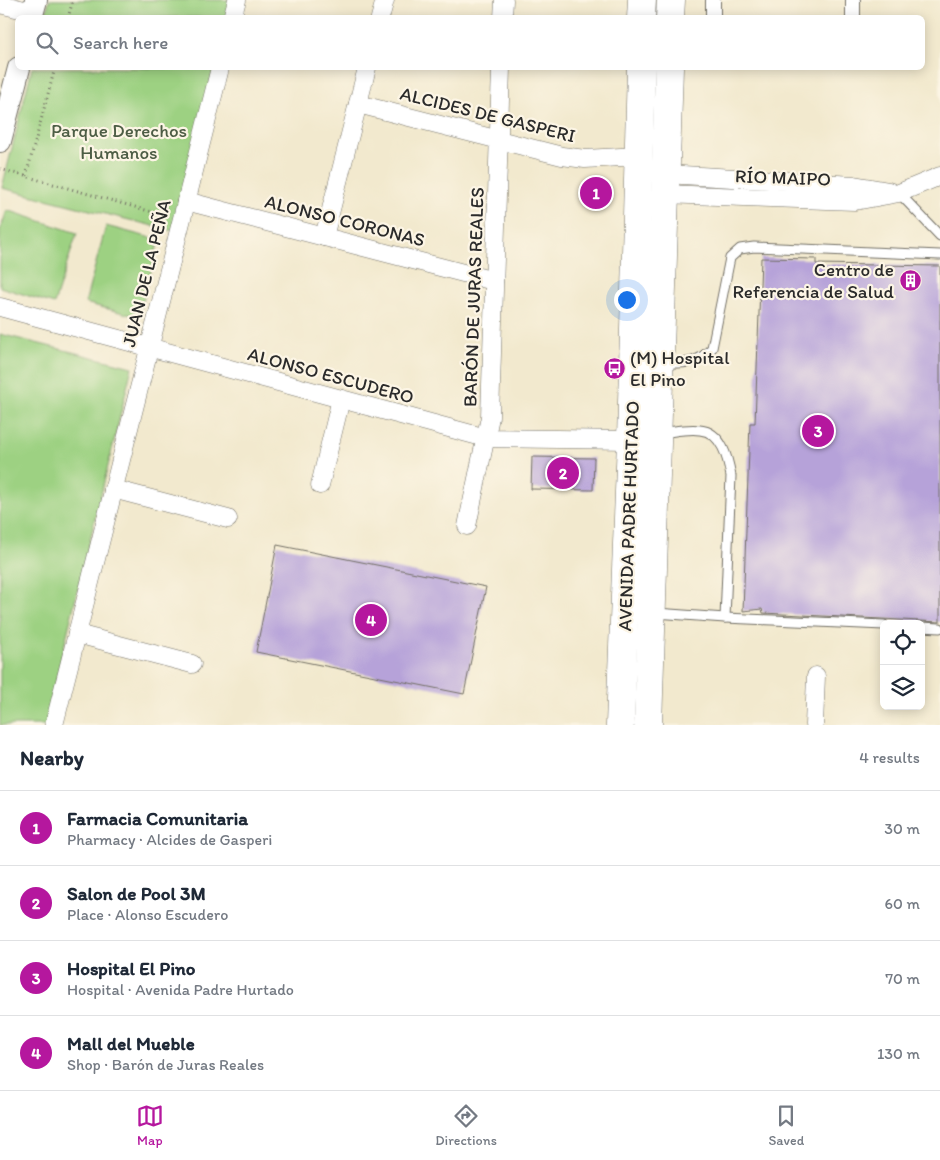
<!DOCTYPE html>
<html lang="en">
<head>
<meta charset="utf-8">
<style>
  body { margin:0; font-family:Itim,sans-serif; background:#f6f6f7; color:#1f2937 }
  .controls { position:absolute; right:15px; bottom:15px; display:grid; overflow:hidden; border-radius:8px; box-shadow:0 2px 12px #0003 }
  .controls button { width:45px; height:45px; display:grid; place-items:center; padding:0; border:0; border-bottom:1px solid #e0e1e3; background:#fff; color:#1f2937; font:25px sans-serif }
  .you { position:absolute; left:626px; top:299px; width:18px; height:18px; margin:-12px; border:4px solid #fff; border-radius:50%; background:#1a73e8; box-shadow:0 0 0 8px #1a73e833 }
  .badge { display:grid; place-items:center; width:32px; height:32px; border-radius:50%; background:#b5179e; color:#fff; font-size:16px; font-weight:700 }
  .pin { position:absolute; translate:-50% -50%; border:2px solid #fff; box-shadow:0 1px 5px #0006 }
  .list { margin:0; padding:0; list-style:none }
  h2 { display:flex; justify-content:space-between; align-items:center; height:65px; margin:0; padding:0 20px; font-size:21px }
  h2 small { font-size:16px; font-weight:400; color:#747a83 }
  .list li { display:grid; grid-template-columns:32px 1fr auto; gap:15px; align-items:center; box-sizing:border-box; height:75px; padding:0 20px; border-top:1px solid #e0e1e3 }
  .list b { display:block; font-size:19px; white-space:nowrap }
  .list p { margin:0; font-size:16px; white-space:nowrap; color:#747a83 }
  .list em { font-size:16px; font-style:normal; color:#747a83 }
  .icon { flex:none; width:28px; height:28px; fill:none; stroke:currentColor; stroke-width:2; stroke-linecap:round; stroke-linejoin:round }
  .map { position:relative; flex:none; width:940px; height:725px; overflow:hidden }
  .search { position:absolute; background:#fff; box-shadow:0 2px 12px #0003; left:15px; right:15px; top:15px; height:55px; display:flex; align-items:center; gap:12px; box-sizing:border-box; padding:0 18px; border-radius:8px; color:#747a83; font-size:19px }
  .sheet { height:365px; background:#fff }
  nav { display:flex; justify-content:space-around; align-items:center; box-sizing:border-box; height:70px; border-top:1px solid #e0e1e3; background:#fff; font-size:14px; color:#747a83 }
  nav a { display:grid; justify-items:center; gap:2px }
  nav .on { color:#b5179e }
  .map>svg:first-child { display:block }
</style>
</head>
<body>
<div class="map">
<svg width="940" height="725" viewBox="0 0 940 725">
  <rect width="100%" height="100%" fill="#fcf5e5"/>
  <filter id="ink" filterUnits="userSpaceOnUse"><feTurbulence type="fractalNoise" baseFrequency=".02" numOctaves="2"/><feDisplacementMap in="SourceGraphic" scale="10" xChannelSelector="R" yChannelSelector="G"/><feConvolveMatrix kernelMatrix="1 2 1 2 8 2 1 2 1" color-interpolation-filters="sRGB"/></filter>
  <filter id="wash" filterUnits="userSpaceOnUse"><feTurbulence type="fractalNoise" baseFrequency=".0096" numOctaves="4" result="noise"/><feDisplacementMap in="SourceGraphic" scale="20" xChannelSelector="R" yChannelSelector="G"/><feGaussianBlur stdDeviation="1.12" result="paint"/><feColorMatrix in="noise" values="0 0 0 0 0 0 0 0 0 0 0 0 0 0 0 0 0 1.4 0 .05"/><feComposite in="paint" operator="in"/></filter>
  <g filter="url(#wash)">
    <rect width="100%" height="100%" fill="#f2e9ce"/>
    <!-- green -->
    <g fill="#9dd182" stroke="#647e56">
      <polygon points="49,0 231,0 226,17 45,18"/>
      <polygon points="32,68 214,68 173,231 2,188"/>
      <polygon points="7,210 77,233 54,304 0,287 0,231"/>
      <polygon points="106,226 159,240 139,317 85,303"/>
      <polygon points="0,334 132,367 45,725 0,725"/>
    </g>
    <g id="blocks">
      <!-- building -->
      <g fill="#b6a2d9">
        <polygon points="761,258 816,259 816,264 940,266 940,622 763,613 762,609 743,611 750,423 755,423"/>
        <polygon points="532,457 594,458 593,490 531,489"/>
        <polygon points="277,545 486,587 464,694 256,652"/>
      </g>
    </g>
  </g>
  <g filter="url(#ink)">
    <use href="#blocks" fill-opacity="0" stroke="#716e64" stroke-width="1"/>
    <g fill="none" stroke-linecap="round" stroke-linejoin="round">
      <defs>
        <g id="service">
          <polyline points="899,193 940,236"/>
          <path d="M662,363C683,363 697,365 712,348L730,258L740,249L754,247L940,255"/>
          <path d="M660,433C672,432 687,428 700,430C722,432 728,459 731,476L725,618"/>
          <polyline points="656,613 725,618 884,625"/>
          <polyline points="921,627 940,628"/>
        </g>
        <g id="pedestrian">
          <polyline points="713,18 713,0"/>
          <polyline points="853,18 853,0"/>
        </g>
        <g id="minor">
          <polyline points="0,4 32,12"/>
          <polyline points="232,18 237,0"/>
          <polyline points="380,18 385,0"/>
          <polyline points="503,18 504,0"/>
          <polyline points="358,104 562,156 585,159 639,156"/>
          <polyline points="665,174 854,185 889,191"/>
          <polyline points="664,194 855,201 899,193 940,176"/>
          <polyline points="186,201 494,281"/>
          <polyline points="324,237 367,68"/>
          <polyline points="0,307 486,438 631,440 639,438"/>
          <polyline points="320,485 341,399"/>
          <polyline points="113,489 228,519"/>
          <polyline points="467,526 490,417 501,68"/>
          <polyline points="77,634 192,664"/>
          <polyline points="54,725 220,68"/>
          <polyline points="814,725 816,676"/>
        </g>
        <g id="tertiary">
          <polyline points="31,18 36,0"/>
          <polyline points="0,141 19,68"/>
        </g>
        <g id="primary">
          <polyline points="641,18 642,0"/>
          <polyline points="670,18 671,0"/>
          <polyline points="620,725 631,440 641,68"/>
          <polyline points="648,725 669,68"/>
        </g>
      </defs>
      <!-- service casing -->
      <use href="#service" stroke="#716e64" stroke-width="11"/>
      <!-- pedestrian casing -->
      <use href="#pedestrian" stroke="#716e64" stroke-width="16"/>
      <!-- minor casing -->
      <use href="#minor" stroke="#716e64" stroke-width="19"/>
      <!-- tertiary casing -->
      <use href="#tertiary" stroke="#716e64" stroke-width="24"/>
      <!-- primary casing -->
      <use href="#primary" stroke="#716e64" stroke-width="29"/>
      <!-- path -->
      <g stroke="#716e64" stroke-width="3" stroke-dasharray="1 4" stroke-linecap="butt">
        <polyline points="68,18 73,0"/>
        <polyline points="0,169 163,215"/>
        <polyline points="26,176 55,68"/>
      </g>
      <!-- service -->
      <use href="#service" stroke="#fff" stroke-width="9"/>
      <!-- pedestrian -->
      <use href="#pedestrian" stroke="#fff" stroke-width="14"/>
      <!-- minor -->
      <use href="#minor" stroke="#fff" stroke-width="18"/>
      <!-- tertiary -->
      <use href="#tertiary" stroke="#fff" stroke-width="22"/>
      <!-- primary -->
      <use href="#primary" stroke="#fff" stroke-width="28"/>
    </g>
  </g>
  <!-- icons -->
  <defs>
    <symbol id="building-disc" viewBox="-11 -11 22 22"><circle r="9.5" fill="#b5179e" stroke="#fcf5e5"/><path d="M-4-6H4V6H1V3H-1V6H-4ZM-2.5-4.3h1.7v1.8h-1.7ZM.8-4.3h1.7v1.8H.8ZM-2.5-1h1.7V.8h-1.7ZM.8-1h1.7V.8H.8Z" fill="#fff"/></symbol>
    <symbol id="bus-disc" viewBox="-11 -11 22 22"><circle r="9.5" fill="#b5179e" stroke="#fcf5e5"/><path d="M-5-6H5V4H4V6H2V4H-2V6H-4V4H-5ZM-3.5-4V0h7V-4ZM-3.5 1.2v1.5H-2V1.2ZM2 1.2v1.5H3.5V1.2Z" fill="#fff"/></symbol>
  </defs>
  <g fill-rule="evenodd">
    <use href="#building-disc" x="898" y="268" width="25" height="25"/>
    <use href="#bus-disc" x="602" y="356" width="25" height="25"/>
  </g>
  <g text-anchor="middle" stroke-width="4.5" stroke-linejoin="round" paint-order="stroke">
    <!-- street labels -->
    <g font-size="19" fill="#2b2b2b" stroke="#fcf5e5">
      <text transform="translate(488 114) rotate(14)" y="7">ALCIDES DE GASPERI</text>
      <text transform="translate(783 177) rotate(2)" y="7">RÍO MAIPO</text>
      <text transform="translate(345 220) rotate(14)" y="7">ALONSO CORONAS</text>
      <text transform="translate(146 273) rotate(-76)" y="7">JUAN DE LA PEÑA</text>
      <text transform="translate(473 297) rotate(-88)" y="7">BARÓN DE JURAS REALES</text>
      <text transform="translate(331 375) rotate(15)" y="7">ALONSO ESCUDERO</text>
      <text transform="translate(628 516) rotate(-88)" y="7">AVENIDA PADRE HURTADO</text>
    </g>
    <!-- park labels -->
    <g font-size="19" fill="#4d5d45" stroke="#fcf5e5">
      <text x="119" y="137">Parque Derechos<tspan x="119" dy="22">Humanos</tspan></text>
    </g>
    <!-- poi labels -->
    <g font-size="19" fill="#2b2b2b" stroke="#fcf5e5" text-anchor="end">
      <text x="894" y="276">Centro de<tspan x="894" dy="22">Referencia de Salud</tspan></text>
      <text x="630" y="364" text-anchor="start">(M) Hospital<tspan x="630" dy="22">El Pino</tspan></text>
    </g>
  </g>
</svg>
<div class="controls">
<button><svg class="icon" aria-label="locate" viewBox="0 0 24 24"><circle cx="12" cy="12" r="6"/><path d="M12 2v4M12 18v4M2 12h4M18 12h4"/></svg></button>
<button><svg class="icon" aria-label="layers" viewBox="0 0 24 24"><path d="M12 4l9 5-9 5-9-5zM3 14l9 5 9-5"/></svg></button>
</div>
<div class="you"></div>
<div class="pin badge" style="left:596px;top:193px">1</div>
<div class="pin badge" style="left:563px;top:473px">2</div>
<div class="pin badge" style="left:818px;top:431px">3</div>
<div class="pin badge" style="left:371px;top:620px">4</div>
<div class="search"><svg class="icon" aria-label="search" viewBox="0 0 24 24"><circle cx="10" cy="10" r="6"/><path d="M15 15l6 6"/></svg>Search here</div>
</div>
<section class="sheet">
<h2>Nearby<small>4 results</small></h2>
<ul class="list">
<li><span class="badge">1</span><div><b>Farmacia Comunitaria</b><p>Pharmacy · Alcides de Gasperi</p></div><em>30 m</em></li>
<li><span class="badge">2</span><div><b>Salon de Pool 3M</b><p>Place · Alonso Escudero</p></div><em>60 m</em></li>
<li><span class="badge">3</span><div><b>Hospital El Pino</b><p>Hospital · Avenida Padre Hurtado</p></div><em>70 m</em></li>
<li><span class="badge">4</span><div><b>Mall del Mueble</b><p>Shop · Barón de Juras Reales</p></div><em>130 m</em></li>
</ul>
</section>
<nav>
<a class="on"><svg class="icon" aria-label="map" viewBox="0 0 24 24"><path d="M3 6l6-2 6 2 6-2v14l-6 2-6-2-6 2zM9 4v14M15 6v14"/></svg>Map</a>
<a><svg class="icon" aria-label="directions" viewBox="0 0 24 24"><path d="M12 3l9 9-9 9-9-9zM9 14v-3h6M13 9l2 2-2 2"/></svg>Directions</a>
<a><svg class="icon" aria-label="saved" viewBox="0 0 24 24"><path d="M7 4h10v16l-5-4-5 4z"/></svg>Saved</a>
</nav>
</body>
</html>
